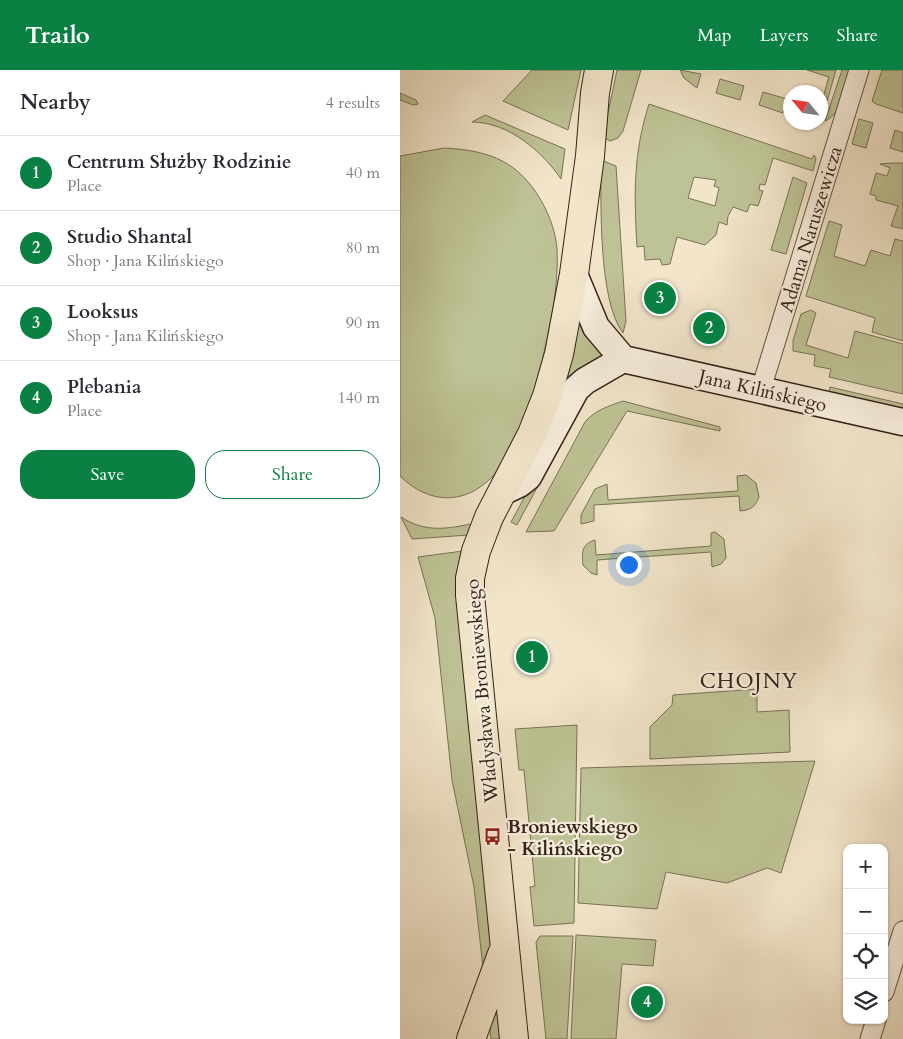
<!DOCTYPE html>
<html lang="en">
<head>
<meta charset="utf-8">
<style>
  body { margin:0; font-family:Cardo,serif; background:#f7f7f7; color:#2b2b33 }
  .controls { position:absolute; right:15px; bottom:15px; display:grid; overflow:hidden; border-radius:10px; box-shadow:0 1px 4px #0004 }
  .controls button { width:45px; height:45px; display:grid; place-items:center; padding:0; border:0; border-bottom:1px solid #e1e1e2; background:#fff; color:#2b2b33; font:25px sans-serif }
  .compass { position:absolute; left:383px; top:15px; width:45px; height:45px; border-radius:50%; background:#fff; box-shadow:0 1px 4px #0004; rotate:299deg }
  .you { position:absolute; left:228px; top:494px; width:18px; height:18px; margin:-12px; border:4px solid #fff; border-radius:50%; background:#1a73e8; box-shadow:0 0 0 8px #1a73e833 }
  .badge { display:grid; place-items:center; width:32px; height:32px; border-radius:50%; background:#0b8043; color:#fff; font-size:16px; font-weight:700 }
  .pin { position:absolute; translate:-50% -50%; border:2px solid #fff; box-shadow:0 1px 5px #0006 }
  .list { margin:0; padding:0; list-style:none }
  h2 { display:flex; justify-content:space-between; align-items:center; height:65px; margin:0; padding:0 20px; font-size:21px }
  h2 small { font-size:16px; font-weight:400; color:#7c7c81 }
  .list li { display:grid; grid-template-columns:32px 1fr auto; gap:15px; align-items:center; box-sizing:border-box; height:75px; padding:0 20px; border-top:1px solid #e1e1e2 }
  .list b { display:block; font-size:19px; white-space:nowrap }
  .list p { margin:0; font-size:16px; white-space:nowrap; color:#7c7c81 }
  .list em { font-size:16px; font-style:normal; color:#7c7c81 }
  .actions { display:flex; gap:10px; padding:15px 20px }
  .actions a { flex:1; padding:11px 0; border:1px solid #0b8043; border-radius:20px; text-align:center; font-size:18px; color:#0b8043 }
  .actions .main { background:#0b8043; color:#fff }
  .icon { flex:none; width:28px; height:28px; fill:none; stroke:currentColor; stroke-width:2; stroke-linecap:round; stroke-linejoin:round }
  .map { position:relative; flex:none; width:503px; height:969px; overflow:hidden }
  header { display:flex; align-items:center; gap:30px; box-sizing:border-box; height:70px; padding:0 25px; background:#0b8043; color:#fff }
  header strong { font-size:24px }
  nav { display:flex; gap:28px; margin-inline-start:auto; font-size:18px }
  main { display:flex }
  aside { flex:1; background:#fff }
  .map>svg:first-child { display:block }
</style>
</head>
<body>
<header>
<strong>Trailo</strong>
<nav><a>Map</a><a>Layers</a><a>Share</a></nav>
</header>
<main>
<aside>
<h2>Nearby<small>4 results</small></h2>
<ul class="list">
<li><span class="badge">1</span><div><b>Centrum Służby Rodzinie</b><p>Place</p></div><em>40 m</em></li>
<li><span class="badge">2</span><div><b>Studio Shantal</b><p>Shop · Jana Kilińskiego</p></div><em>80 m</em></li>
<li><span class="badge">3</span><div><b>Looksus</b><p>Shop · Jana Kilińskiego</p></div><em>90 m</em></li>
<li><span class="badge">4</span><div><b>Plebania</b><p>Place</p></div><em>140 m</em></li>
</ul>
<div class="actions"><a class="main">Save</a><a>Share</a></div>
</aside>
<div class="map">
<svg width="503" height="969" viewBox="0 0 503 969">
  <rect width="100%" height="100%" fill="#f2e5ca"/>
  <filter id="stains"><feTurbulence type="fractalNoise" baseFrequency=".004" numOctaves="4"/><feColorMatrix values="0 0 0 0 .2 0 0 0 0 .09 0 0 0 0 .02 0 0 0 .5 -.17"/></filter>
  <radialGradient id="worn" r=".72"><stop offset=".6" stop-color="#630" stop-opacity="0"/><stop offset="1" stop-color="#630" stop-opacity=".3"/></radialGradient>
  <!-- green -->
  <g fill="#bec395" stroke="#797257" fill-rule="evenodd">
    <polygon points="132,0 181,0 168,60 103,31"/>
    <polygon points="217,0 241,0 223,61 218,68 210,71 203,67"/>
    <polygon points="280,0 301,4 297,18 284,8"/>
    <polygon points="407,0 436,0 421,52 421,34 429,7"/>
    <path d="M442,0H449C444,14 441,46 425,51Z"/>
    <polygon points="482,0 503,0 503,43 476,34 472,31"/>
    <polygon points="320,9 344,16 340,30 316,23"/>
    <polygon points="363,22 387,29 383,43 359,35"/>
    <polygon points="0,23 16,30 18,34 13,35 0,30"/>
    <path d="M249,34L412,89L414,85L416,89L413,101L373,88L365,115L360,114L359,120L363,121L358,136L350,134L347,142L333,137L328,146L327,155L319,152L316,165L305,175L277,167L270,194L262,195L260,189L245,190L244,176L237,177C234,125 233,84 249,34ZM294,107L316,110L314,116L319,118L315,136L288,128Z"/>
    <path d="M85,45L165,79L161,109C142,81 108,52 72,52Z"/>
    <polygon points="459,49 473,53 466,78 452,74"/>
    <polygon points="495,60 503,63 503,82 490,78"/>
    <path d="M44,78C67,79 93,83 112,97C136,114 155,150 157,179C159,218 150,257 141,295C131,332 121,377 93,406C65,436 28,434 0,406V86Z"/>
    <path d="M201,90L216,96L226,251L223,263C198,230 201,132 201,90Z"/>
    <polygon points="491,93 503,93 503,159 491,156 498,136 476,130 476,126 470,124 476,103 487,106 490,98 480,94"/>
    <polygon points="393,107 407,113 386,184 371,180"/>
    <polygon points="429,151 442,155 434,186 465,196 471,180 490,186 495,169 503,171 503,271 472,262 475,248 406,226"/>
    <polygon points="181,235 209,284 173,307 168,305"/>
    <polygon points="411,240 416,243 406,275 448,288 455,261 503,274 503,324 429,307 431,299 414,296 415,285 393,281 393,271 401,244"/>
    <polygon points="430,317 503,334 503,339 429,322"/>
    <path d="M223,331L320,357V361L227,341L154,461L126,462L185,352C195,340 209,336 223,331Z"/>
    <polygon points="172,340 177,343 117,455 111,452"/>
    <path d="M346,405L356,413L359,427C355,437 351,440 340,441L339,426L194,435V451L181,454V445L195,419L207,414L208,430L338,421L337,406Z"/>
    <path d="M1,447C25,463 48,459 75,453L69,465L12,469Z"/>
    <path d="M315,462L324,469L326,488L321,494L312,497L311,482L197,490V505L191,503L183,495C182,483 181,474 195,470L196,485L311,476V463Z"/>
    <polygon points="63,481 102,969 91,969 74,817 52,710 35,548 18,487"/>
    <polygon points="357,619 357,642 389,640 390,682 250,689 250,657 272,635 273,625"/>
    <polygon points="177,655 174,853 134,856 130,817 135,816 124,700 119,700 115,659"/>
    <polygon points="415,691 381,803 367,798 327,813 266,802 257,839 178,833 181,698"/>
    <polygon points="176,865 256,870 253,896 222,894 216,969 171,969"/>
    <polygon points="140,866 173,866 167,969 146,969 136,872"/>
  </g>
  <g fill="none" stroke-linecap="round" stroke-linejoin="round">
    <defs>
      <g id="street">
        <polyline points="361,319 459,0"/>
        <polyline points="484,922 503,861"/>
        <polyline points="470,969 476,950"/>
      </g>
      <g id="secondary">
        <polyline points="174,204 196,257 223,289 503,352"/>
        <polyline points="104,421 119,414 128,407 176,319 185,311 223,289"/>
      </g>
      <g id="primary">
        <polyline points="71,969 102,884"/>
        <polyline points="114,969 70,525 70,508 76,481 89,447 132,364 147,326 159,284 174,204 190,86 195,23 199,0"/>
      </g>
    </defs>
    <!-- street casing -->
    <use href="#street" stroke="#645245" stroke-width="21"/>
    <!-- secondary casing -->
    <use href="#secondary" stroke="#342119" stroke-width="29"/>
    <!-- primary casing -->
    <use href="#primary" stroke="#342119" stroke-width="30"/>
    <!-- street -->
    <use href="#street" stroke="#f7eedd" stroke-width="19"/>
    <!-- secondary -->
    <use href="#secondary" stroke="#f7eedd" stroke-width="26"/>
    <!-- primary -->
    <use href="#primary" stroke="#f2e5ca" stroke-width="28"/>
  </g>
  <!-- icons -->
  <defs>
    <symbol id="bus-bare" viewBox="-9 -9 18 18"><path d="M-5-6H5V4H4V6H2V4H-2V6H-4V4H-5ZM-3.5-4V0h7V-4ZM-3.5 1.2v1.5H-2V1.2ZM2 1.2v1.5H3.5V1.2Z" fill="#8f2418" stroke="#f7eedd" stroke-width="2.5" paint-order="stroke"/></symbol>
  </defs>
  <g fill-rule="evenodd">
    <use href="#bus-bare" x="80" y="754" width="25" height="25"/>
  </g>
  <g text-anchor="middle" stroke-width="4.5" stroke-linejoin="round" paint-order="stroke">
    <!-- street labels -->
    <g font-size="19" fill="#342119" stroke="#f7eedd">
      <text transform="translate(410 159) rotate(-73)" y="7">Adama Naruszewicza</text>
      <text transform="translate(363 320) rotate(13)" y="7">Jana Kilińskiego</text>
      <text transform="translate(81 621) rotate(-95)" y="7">Władysława Broniewskiego</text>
    </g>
    <!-- poi labels -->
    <g font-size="19" font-weight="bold" fill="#342119" stroke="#f7eedd" text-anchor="start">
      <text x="107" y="763">Broniewskiego<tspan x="107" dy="22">- Kilińskiego</tspan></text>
    </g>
    <!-- quarter labels -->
    <g font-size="21" letter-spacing="1" fill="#342119" stroke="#f7eedd">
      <text x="349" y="618">CHOJNY</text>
    </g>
  </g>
  <rect width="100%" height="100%" filter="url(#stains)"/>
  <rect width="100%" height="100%" fill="url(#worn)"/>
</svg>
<div class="controls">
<button>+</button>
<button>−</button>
<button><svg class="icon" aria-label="locate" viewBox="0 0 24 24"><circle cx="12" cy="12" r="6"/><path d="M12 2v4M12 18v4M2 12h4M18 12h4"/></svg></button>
<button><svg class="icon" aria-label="layers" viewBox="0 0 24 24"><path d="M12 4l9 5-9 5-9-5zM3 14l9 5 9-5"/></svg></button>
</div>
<svg class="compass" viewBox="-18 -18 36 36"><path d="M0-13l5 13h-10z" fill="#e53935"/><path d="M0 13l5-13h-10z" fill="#7c7c81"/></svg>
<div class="you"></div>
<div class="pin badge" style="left:132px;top:587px">1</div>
<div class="pin badge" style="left:309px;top:258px">2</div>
<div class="pin badge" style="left:260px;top:228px">3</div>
<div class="pin badge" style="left:247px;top:932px">4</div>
</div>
</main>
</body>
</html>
